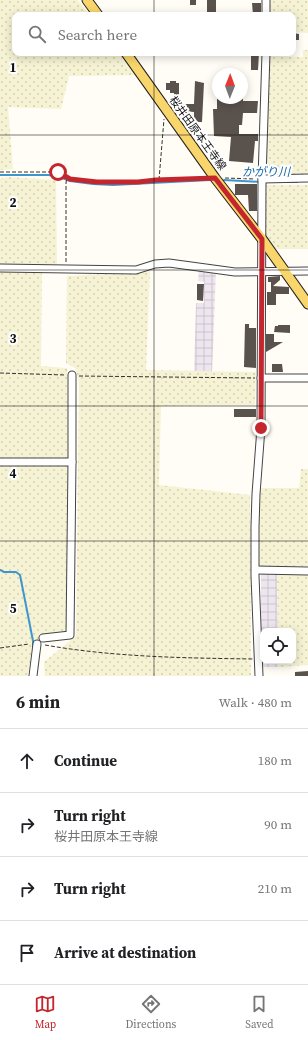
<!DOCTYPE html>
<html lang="en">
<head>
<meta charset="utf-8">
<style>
  body { margin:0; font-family:"Source Serif 4","Noto Sans JP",serif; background:#f2f2f2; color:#202124 }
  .controls { position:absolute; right:12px; bottom:12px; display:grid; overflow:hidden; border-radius:8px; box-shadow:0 2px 10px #0003 }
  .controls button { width:36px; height:36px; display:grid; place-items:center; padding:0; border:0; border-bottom:1px solid #e0e0e0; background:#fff; color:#202124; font:20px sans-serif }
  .compass { position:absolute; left:212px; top:68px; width:36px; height:36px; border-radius:50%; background:#fff; box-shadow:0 2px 10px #0003; rotate:1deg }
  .stop { position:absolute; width:12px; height:12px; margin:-9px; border:3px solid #c4262e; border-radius:50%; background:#fff }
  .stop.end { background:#c4262e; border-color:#fff; box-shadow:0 1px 4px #0008 }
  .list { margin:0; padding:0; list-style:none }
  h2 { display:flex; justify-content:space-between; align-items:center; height:52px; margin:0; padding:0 16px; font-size:17px }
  h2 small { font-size:13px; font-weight:400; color:#757577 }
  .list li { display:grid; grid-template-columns:26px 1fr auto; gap:12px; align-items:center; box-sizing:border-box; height:64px; padding:0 16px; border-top:1px solid #e0e0e0 }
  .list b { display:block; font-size:15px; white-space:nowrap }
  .list p { margin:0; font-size:13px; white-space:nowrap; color:#757577 }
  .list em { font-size:13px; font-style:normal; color:#757577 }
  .icon { flex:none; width:22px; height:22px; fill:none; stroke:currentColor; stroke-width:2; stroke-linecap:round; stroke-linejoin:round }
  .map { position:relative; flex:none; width:308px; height:676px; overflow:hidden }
  .search { position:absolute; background:#fff; box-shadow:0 2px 10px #0003; left:12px; right:12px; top:12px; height:44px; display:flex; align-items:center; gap:10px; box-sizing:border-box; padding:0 14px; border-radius:8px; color:#757577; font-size:15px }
  .sheet { height:308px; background:#fff }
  nav { display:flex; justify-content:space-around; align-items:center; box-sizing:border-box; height:56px; border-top:1px solid #e0e0e0; background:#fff; font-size:11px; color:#757577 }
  nav a { display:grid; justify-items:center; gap:2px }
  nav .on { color:#c4262e }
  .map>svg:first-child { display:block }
</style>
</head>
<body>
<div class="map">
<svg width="308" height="676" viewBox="0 0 308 676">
  <defs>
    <pattern id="industrial-grid" width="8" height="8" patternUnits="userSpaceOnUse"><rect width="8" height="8" fill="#eee6ef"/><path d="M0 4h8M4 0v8" fill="none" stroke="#cbc4cc"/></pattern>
    <pattern id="farmland-dots" width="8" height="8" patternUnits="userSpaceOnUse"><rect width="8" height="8" fill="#f6f3d4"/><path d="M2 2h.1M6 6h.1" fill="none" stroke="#d2cfb5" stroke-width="1.8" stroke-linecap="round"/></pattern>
  </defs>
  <rect width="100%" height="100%" fill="#fffdf5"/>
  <!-- industrial -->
  <g fill="url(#industrial-grid)">
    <polygon points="199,269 216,269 212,374 194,373 196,303 204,303 204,282 198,281"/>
    <polygon points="262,573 277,573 278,631 263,631 263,661 278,661 278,667 263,667 261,647 261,575"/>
  </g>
  <!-- farmland -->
  <g fill="url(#farmland-dots)">
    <polygon points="0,0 78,0 90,15 15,15 15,53 118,53 135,75 69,76 61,109 8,107 13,169 0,170"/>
    <polygon points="269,0 308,0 308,33 293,32 293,15 268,15"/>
    <polygon points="303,50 308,50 308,175 266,176 266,56 303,57"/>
    <polygon points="7,177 56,180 57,264 42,265 41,366 67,368 70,635 43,639 31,656 28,676 0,676 0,179"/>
    <polygon points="266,185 308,185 308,249 276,249 264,234"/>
    <polygon points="150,271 146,370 256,372 255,405 161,406 159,485 250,495 251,676 45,676 44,662 76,636 79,382 75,368 66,363 67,276"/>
    <polygon points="301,469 308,469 308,566 259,566 258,564 260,488 299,488"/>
    <polygon points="277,573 308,573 308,665 278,667 278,661 293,661 293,631 278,631"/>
  </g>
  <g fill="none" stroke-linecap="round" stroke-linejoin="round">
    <!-- stream -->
    <g stroke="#3f96cf" stroke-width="2">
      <polyline points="0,175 48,175 57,176 70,181 93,184 113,185 210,180"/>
      <polyline points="224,180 261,182"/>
      <polyline points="267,182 297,182"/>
      <polyline points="0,570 4,572 16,572 20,575 33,641 33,647"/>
    </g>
  </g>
  <!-- building -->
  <g fill="#5a524d">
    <rect x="190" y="0" width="6" height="5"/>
    <rect x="207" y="0" width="9" height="15"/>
    <polygon points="252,3 261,3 261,15 253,15"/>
    <polygon points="293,33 299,34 299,40 293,40"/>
    <polygon points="251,53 259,53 258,70 251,70"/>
    <polygon points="170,81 176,81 176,83 179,83 179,103 174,103 174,93 170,93 170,90 166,90 166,83 170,83"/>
    <polygon points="195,81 204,83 202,122 194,122 194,112 182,111 182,104 194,104"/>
    <polygon points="217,98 243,98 243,101 258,101 257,113 243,113 242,125 239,125 239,134 258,134 258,141 255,141 253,163 229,161 231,137 214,136 213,109 217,109"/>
    <polygon points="235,184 257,184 257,211 249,211 248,195 235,195"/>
    <polygon points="280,276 280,280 273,286 289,287 289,294 276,294 276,305 267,305 267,292 271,292 271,282 268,282 268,277"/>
    <polygon points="197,284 204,284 203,301 197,300"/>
    <polygon points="245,324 249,324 249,328 256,328 256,368 244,367"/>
    <polygon points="278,325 290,325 290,333 274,332 275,326 278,326"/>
    <polygon points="266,334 274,334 274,342 283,342 266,352"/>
    <polygon points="272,364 282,364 283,372 272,372"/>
    <rect x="234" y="409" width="22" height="8"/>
    <polygon points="308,671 308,676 295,676 295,672"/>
  </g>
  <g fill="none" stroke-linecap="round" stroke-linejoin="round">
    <defs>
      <g id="minor">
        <polyline points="266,15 266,0"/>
        <polyline points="262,179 308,178"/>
        <polyline points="0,268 136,270 155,264 169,263 235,272 308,271"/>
        <polyline points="261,378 308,378"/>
        <polyline points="0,462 72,462"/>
        <polyline points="256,570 308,571"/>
        <polyline points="43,638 70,635 72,462 72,375"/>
        <polyline points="33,676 37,644"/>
        <polyline points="259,676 255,576 255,527 256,494 261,428 262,179 266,53"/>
      </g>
      <g id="major">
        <polyline points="87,0 98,15"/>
        <polyline points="126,53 215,178 262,239 308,304"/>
      </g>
    </defs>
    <!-- minor casing -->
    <use href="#minor" stroke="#444" stroke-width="9"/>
    <!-- major casing -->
    <use href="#major" stroke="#222" stroke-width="11"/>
    <!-- path -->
    <g stroke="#333" stroke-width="1" stroke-dasharray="4 2" stroke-linecap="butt">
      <polyline points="0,172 58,172 70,179 97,182 138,182 205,178"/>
      <polyline points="225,178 255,179"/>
      <polyline points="159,180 164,119"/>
      <polyline points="66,262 66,183 67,177"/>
      <polyline points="0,373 65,375"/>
      <polyline points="79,376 255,378"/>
      <path d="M45,645C113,657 183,658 253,659"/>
      <polyline points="0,648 29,644"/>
    </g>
    <!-- minor -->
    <use href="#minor" stroke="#fff" stroke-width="7"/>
    <!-- major -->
    <use href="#major" stroke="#f9d66b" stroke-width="9"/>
  </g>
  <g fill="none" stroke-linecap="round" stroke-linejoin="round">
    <!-- route -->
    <polyline stroke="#c4262e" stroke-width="5" points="58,172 70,179 97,182 138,182 156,180 215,178 262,239 261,428"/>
  </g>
  <!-- grid -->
  <path fill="none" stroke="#111" stroke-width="1" stroke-opacity="0.55" d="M154,0V15M154,53V676M0,135H308M0,270H308M0,406H308M0,541H308"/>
  <g text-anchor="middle" stroke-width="4" stroke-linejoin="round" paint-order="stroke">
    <!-- street labels -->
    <g font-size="11" fill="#111" stroke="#fff">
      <text transform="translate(198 133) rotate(54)" y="4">桜井田原本王寺線</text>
    </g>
    <!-- water labels -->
    <g font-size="12" font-style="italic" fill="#1768a6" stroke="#fff">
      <text x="266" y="176">かがり川</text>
    </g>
  </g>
  <g font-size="13" text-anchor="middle" font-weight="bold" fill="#111" stroke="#fff" stroke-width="4" stroke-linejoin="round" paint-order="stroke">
    <text x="13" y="72">1</text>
    <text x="13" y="207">2</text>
    <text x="13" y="343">3</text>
    <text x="13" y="478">4</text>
    <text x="13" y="613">5</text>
  </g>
</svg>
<div class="controls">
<button><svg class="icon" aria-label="locate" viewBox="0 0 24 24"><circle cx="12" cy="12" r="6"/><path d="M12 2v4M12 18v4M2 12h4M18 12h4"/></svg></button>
</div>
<svg class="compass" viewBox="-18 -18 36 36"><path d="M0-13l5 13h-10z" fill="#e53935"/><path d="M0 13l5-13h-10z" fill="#757577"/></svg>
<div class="stop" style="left:58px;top:172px"></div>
<div class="stop end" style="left:261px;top:428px"></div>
<div class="search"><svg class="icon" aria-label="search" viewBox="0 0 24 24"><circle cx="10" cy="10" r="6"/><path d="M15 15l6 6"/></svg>Search here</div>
</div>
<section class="sheet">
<h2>6 min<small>Walk · 480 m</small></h2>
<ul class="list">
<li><svg class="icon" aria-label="ahead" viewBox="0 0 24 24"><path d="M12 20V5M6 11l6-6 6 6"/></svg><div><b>Continue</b></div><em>180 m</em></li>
<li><svg class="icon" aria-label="right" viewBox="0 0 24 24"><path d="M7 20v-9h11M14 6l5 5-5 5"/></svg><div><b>Turn right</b><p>桜井田原本王寺線</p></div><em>90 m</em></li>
<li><svg class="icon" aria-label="right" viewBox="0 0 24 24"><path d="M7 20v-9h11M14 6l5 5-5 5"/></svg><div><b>Turn right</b></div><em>210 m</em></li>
<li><svg class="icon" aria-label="arrive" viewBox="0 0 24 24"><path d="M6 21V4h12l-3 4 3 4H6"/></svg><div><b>Arrive at destination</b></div></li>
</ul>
</section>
<nav>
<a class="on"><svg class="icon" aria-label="map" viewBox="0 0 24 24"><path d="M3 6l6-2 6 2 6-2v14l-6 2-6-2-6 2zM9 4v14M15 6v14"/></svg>Map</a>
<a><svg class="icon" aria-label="directions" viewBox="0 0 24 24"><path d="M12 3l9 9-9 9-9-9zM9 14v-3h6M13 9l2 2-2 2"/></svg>Directions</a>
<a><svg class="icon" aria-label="saved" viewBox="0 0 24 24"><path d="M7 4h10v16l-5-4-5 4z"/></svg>Saved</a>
</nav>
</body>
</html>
